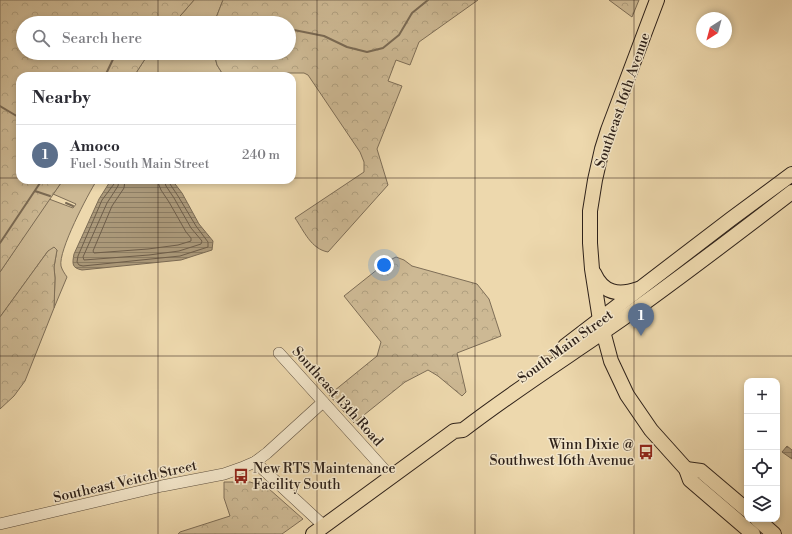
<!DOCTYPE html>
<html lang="en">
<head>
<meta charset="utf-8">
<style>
  body { margin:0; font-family:"Libre Bodoni",serif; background:#f2f2f3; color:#2b2b33 }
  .controls { position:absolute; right:12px; bottom:12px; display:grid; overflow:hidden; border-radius:8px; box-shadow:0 2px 6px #0003 }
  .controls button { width:36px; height:36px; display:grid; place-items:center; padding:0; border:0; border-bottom:1px solid #e1e1e2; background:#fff; color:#2b2b33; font:20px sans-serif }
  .compass { position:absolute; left:696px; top:12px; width:36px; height:36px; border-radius:50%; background:#fff; box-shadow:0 2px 6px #0003; rotate:216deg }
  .you { position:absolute; left:384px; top:265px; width:14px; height:14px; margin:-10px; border:3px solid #fff; border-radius:50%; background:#1a73e8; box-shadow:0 0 0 6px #1a73e833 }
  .badge { display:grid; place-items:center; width:26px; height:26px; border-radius:50%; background:#2563eb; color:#fff; font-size:13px; font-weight:700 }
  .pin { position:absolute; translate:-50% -33px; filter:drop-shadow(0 1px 2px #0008) }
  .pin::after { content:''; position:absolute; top:21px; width:14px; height:12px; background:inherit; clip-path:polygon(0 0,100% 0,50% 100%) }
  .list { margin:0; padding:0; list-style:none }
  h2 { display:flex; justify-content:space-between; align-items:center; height:52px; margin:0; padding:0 16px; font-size:17px }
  h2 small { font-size:13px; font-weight:400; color:#7c7c81 }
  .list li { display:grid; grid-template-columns:26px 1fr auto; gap:12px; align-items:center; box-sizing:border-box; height:60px; padding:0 16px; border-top:1px solid #e1e1e2 }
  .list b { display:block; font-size:15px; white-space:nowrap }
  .list p { margin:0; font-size:13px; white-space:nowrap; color:#7c7c81 }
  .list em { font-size:13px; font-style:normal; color:#7c7c81 }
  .icon { flex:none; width:22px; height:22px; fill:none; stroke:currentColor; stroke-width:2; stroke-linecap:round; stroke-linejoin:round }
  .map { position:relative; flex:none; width:792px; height:534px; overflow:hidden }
  .search { position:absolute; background:#fff; box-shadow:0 2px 6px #0003; left:16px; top:16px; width:280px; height:44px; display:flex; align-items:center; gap:10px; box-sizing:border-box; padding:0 14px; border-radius:22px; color:#7c7c81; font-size:15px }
  .panel { position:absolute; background:#fff; box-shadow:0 2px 6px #0003; left:16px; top:72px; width:280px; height:112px; border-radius:12px }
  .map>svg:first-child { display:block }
</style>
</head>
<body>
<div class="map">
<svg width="792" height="534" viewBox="0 0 792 534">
  <defs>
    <pattern id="forest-crowns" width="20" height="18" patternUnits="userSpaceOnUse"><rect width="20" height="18" fill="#cdb994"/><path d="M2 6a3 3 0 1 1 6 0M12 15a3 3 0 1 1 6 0" fill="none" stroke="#b09f7f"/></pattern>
    <pattern id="water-rules" width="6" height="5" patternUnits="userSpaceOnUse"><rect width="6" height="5" fill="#ac9a7b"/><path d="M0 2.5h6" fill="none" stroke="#8c7d64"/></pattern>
  </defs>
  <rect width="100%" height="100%" fill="#edd8ad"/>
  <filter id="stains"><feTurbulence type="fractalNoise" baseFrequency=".005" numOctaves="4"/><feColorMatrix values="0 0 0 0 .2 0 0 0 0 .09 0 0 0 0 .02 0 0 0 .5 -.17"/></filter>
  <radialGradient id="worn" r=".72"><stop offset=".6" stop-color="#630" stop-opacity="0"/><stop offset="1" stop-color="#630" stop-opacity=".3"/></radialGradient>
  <!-- green -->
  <g fill="#cdb994" stroke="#7e6e57">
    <polygon points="194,0 223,0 214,23 174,23"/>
    <polygon points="149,53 214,53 217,65 222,73 213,74 209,76 134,76"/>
    <path d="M63,180H97C88,194 58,251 61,266C62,270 65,274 67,277L54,308L55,278L54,267L57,250L48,251L0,317V272L49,199L73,208L76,204L53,194Z"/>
  </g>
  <!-- forest -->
  <g fill="url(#forest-crowns)" stroke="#7e6e57">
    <polygon points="0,0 194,0 174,23 23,23 23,53 149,53 134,76 20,76 20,180 63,180 0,272"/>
    <path d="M223,0H478L419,42L410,65L396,60L388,81L402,86L377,149L388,185L328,252C311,249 304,231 295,218L364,172V162L360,152L308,75L304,73H222L217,65L214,53H289V23H214Z"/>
    <polygon points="609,0 639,0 632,17"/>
    <polygon points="54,247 57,250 54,267 55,278 54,308 25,381 14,396 0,409 0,317 48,251"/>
    <polygon points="396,257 404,260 412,266 477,284 489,299 501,336 457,353 466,392 462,396 438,376 428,370 405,382 354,423 329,395 377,356 381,342 344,296 388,261"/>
    <polygon points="224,482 250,482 268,488 303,519 282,534 178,534 180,532 230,516 224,498"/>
  </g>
  <!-- water -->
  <g fill="url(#water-rules)" stroke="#7a6a54">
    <path d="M111,180H172L182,193L199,224L213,241L212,250L181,260L82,270C72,268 72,264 74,254L99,199Z"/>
    <polygon points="787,446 792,450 792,459 782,452"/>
  </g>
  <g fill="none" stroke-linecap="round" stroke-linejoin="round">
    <!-- shore -->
    <g stroke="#6e5e4a" stroke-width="1">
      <polyline points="114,180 114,184 102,200 78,256 77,262 79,265 83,266 180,256 208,247 208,242 196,226 178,196 170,184 169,180"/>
      <polyline points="119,180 118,186 107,203 83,257 84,260 149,255 179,251 201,244 202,241 191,228 174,198 166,186 164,180"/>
      <polyline points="125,180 124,188 112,206 93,251 94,253 148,249 178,245 191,241 191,238 186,232 169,202 161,190 159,185 158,180"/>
    </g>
    <!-- stream -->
    <g stroke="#7a6a54" stroke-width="2">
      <polyline points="143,23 146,21 168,19 219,23"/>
      <polyline points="289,29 324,36 347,47 367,52 383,48 399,35 412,13 428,0"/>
      <polyline points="105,76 116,53"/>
      <polyline points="0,106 20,118"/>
      <polyline points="35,191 50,196"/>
      <polyline points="66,203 73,206"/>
      <polyline points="0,243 42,180"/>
    </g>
    <defs>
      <g id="minor">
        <polyline points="279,353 391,477"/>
        <polyline points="255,462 324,526"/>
        <polyline points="0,524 162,486 224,474 241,468 255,462 267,453 323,402"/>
      </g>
      <g id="major">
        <polyline points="657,0 608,130 602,149 595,180 590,211 590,243 592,269 600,320 611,361 627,395 651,430 686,469 690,480 753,534"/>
        <path d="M594,273C603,293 618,296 638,289"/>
        <polyline points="565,346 731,219 792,174"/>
        <polyline points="686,469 701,471 747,510"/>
        <polyline points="757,519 774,534"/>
        <path d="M313,534L454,431L463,430C515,390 569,356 622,319C680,278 736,235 792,192"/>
      </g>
    </defs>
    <!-- minor casing -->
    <use href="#minor" stroke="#5e503f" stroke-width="12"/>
    <!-- major casing -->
    <use href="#major" stroke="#2f221a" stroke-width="16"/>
    <!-- minor -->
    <use href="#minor" stroke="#f3e6ca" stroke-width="11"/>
    <!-- major -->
    <use href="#major" stroke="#edd8ad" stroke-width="14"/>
  </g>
  <!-- grid -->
  <path fill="none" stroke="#2f221a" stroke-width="1" stroke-opacity="0.55" d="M158,0V23M317,0V534M475,0V534M634,0V534M158,53V76M0,178H20M292,178H792M158,180V534M0,356H792"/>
  <!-- icons -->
  <defs>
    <symbol id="bus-bare" viewBox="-9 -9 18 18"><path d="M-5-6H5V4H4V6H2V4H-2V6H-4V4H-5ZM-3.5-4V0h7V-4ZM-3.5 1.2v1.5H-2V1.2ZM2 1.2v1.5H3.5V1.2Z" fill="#8f2418" stroke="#f3e6ca" stroke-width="2.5" paint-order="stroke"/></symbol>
  </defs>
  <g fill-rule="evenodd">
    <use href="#bus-bare" x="635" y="441" width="22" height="22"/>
    <use href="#bus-bare" x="230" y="465" width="22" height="22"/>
  </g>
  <g text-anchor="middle" stroke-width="3" stroke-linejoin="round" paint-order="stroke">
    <!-- street labels -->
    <g font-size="14" fill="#2f221a" stroke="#f3e6ca">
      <text transform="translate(622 100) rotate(-71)" y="5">Southeast 16th Avenue</text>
      <text transform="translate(565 346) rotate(-36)" y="5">South Main Street</text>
      <text transform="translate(338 396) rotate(48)" y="5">Southeast 13th Road</text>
      <text transform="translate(125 481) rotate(-13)" y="5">Southeast Veitch Street</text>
    </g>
    <!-- poi labels -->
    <g font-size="14" fill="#2f221a" stroke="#f3e6ca" text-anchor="end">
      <text x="634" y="449">Winn Dixie @<tspan x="634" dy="16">Southwest 16th Avenue</tspan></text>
      <text x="253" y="473" text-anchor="start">New RTS Maintenance<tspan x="253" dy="16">Facility South</tspan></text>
    </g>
  </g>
  <rect width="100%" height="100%" filter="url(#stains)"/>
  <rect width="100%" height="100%" fill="url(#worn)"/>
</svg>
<div class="controls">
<button>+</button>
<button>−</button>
<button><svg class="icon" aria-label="locate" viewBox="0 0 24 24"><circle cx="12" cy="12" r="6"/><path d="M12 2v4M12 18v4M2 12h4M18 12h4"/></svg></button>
<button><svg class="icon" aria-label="layers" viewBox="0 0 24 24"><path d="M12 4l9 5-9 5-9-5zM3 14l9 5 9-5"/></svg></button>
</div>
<svg class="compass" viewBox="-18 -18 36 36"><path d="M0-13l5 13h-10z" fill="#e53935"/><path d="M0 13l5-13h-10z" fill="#7c7c81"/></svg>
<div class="you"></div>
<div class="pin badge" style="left:641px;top:336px;background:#5c6f8a">1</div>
<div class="search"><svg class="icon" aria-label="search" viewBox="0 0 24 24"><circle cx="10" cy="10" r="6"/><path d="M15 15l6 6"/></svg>Search here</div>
<section class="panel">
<h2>Nearby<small></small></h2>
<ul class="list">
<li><span class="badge" style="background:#5c6f8a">1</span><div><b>Amoco</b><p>Fuel · South Main Street</p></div><em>240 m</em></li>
</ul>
</section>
</div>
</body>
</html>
